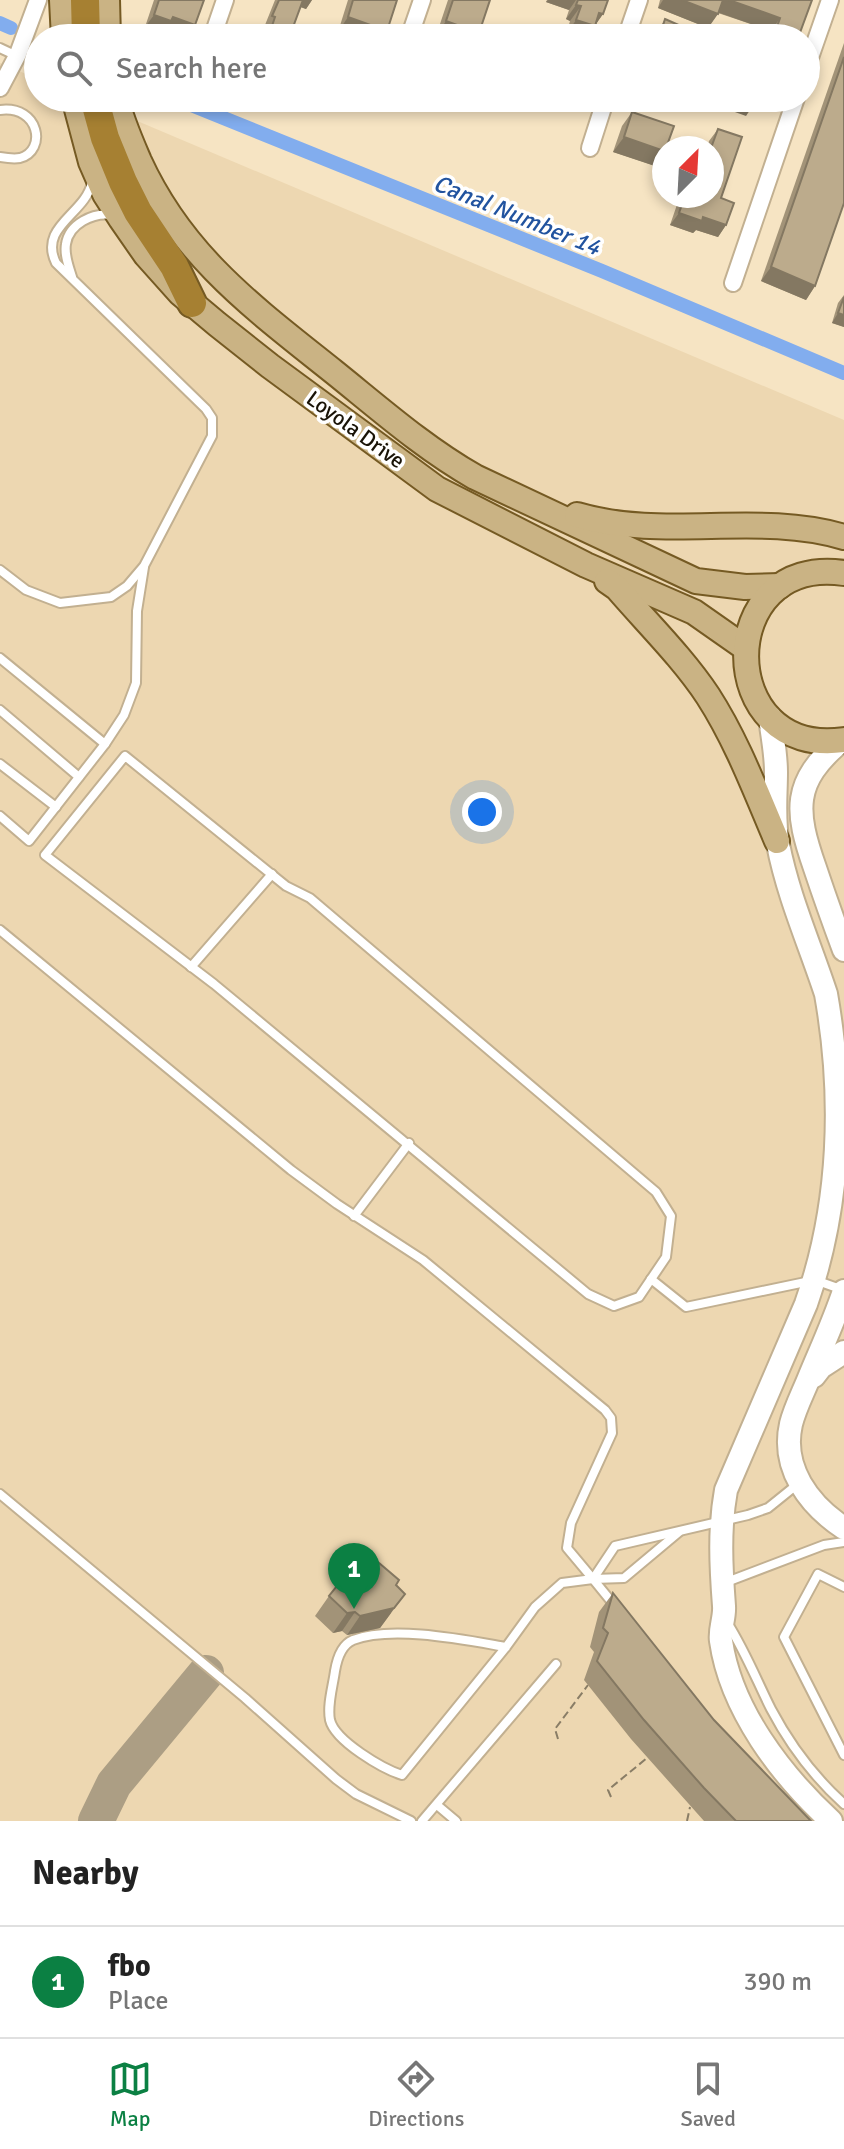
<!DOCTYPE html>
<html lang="en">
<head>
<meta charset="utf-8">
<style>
  body { margin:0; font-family:Signika,sans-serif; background:#f6f6f6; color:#222 }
  .compass { position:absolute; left:652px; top:136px; width:72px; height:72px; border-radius:50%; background:#fff; box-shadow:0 4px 12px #0003; rotate:24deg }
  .you { position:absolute; left:482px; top:812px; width:28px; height:28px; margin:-20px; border:6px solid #fff; border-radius:50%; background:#1a73e8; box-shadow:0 0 0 12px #1a73e833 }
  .badge { display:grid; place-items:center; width:52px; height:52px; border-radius:50%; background:#0b8043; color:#fff; font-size:26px; font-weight:700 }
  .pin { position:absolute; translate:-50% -66px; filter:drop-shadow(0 2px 4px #0008) }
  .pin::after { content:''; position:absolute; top:42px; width:28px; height:24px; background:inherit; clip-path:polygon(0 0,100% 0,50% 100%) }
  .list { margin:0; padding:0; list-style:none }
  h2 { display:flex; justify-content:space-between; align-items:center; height:104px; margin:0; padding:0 32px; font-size:34px }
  h2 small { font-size:26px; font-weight:400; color:#767676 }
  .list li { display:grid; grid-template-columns:52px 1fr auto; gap:24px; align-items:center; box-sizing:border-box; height:112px; padding:0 32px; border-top:2px solid #e0e0e0 }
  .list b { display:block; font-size:30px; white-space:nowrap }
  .list p { margin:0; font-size:26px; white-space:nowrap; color:#767676 }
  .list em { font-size:26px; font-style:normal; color:#767676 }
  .icon { flex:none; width:44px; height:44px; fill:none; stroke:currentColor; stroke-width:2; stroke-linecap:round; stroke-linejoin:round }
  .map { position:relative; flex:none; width:844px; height:1821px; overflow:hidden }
  .search { position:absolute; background:#fff; box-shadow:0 4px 12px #0003; left:24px; right:24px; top:24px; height:88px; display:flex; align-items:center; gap:20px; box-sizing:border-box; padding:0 28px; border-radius:44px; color:#767676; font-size:30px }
  .sheet { height:216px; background:#fff }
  nav { display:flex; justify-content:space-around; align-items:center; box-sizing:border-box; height:112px; border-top:2px solid #e0e0e0; background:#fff; font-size:22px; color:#767676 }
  nav a { display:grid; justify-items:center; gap:4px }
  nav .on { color:#0b8043 }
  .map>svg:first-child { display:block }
</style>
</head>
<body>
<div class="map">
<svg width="844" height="1821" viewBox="0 0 844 1821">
  <rect width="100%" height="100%" fill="#f6e4c3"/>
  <!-- built -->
  <polygon fill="#edd7b1" points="0,63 38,79 38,98 83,98 844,420 844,1821 0,1821"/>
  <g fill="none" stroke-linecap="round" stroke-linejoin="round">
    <!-- canal -->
    <g stroke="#82adee" stroke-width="14">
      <polyline points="0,23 11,28"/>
      <polyline points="174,98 602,271 844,373"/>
    </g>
    <!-- taxiway -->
    <polyline stroke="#ac9e84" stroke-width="36" points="96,1821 114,1784 206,1673"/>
    <defs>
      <g id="lane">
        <polyline points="0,48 17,56"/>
        <path d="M0,110C40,105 47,151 20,158C14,159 6,158 0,157"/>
        <path d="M72,277C69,267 64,255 66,244C69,224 93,212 112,215"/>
        <path d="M0,570L26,590L60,603L111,597L127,586L144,566L212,436V418L206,409L56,263C38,226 86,214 92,182"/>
        <polyline points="0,658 105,744"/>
        <polyline points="0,710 79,777"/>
        <polygon points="125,756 286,886 310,898 656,1192 671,1216 666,1257 639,1297 614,1306 588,1294 214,984 45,855"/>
        <polyline points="0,764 56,807"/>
        <polyline points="0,816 29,841 105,744 124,715 136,683 137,611 144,567"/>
        <path d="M0,930L291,1170L337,1204L423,1260L605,1410L611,1418L612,1433L571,1523L567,1548L593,1579L562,1583L535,1607L506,1647L402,1775C383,1769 335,1741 330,1720C327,1705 333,1686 335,1671C337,1659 341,1645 353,1640C392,1625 465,1640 506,1647"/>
        <polyline points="191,967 272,874"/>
        <polyline points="354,1216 409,1143"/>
        <polyline points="651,1279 686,1307 815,1280 843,1290"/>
        <polyline points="0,1494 245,1698 336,1779 356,1794 411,1821"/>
        <polyline points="593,1579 615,1606"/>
        <polyline points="593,1579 615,1546 748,1515 768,1508 799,1483"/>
        <polyline points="593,1579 624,1578 679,1532"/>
        <polyline points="724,1583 824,1545 844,1542"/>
        <polyline points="844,1587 818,1574 784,1637 844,1755"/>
        <path d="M728,1624C745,1651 757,1681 771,1709C790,1745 814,1777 844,1804"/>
        <polyline points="437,1805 456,1821"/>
        <polyline points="422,1821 556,1664"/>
      </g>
      <g id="street">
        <polyline points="212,38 225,0"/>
        <polyline points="409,38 422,0"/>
        <polyline points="626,38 639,0"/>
        <polyline points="806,69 830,0"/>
        <polyline points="0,88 18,54 38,0"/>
        <polyline points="590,148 606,98"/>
        <polyline points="733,283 796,98"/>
      </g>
      <g id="secondary">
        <path d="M770,717C772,735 776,753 776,772C776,796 773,820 778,844C788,896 810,945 826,994C844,1096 841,1204 806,1304L726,1490C719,1528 721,1567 724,1606C725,1618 719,1630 721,1641C731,1710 781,1775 831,1821"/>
        <path d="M841,741C792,782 795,811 815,868C824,895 834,923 844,950"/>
        <path d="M844,1291C834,1321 821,1349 809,1378C803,1393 795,1408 791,1424C781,1468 809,1505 844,1528"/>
        <polyline points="814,1376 821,1367 844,1352"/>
      </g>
      <g id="primary">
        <polyline points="62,0 64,38"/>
        <polyline points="107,0 108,38"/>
        <polyline points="74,98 91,162 105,194 121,219 146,255 180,293 217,324 270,366 437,489 586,565 694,612 744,647"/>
        <path d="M116,98C121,120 130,140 139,161C183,257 254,308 334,372C380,409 424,448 475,477L696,581L745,587L780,586"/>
        <path d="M577,515C665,541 757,511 844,537"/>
        <path d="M844,573C713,554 714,759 844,740"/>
        <path d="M607,581L617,588C647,623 682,657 708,696C737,741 756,792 777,841"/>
      </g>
      <g id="highway">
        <polyline points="85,0 86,38"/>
        <polyline points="94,98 105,138 123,182 138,212 174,266 192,303"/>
      </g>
    </defs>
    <!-- lane casing -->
    <use href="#lane" stroke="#c2b091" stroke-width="12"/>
    <!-- street casing -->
    <use href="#street" stroke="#c2b091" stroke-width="20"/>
    <!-- secondary casing -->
    <use href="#secondary" stroke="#c2b091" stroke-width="26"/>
    <!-- primary casing -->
    <use href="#primary" stroke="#755a23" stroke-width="28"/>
    <!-- highway casing -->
    <use href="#highway" stroke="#755a23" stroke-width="32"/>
    <!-- path -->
    <g stroke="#897d66" stroke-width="2" stroke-dasharray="8 4" stroke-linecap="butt">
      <polyline points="558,1739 555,1729 588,1685"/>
      <polyline points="611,1797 608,1790 647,1758"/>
      <polyline points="687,1821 690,1807"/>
    </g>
    <!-- lane -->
    <use href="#lane" stroke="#fff" stroke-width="8"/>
    <!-- street -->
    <use href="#street" stroke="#fff" stroke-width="16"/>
    <!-- secondary -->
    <use href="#secondary" stroke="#fff" stroke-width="22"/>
    <!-- primary -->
    <use href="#primary" stroke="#cab384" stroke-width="24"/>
    <!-- highway -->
    <use href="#highway" stroke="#a68032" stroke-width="28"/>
  </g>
  <!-- wall -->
  <g fill="#a29378">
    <polygon points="154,0 204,0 195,25 186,38 165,30 162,34 145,27"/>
    <polygon points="275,0 312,0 306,9 300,7 289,38 263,38 265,31 263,30"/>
    <polygon points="348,0 397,0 382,38 356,38 338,32"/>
    <polygon points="448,0 490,0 476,38 442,38 436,36"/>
    <polygon points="547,0 608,0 603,14 586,38 576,38 566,35 570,21 566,19 569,10 546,2"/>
    <polygon points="660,0 812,0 798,38 768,38 771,31 718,13 708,28 658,8"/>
    <polygon points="665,19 708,38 654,38"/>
    <polygon points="844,43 844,203 815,286 806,300 761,281"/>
    <polygon points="632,112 664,148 664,153 655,166 613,152 622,126"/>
    <polygon points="718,129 721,198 726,225 718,237 696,230 693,233 670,225 680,196 712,196 712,148 707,148 709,141"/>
    <polygon points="664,153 664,174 656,171 660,159"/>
    <polygon points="844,295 844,327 832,323 838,303"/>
    <polygon points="396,1585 391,1613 380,1628 347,1635 342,1631 333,1633 315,1616 329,1596"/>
    <polygon points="613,1593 714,1720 811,1821 704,1821 631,1739 584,1680 594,1652 590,1647 599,1612"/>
  </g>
  <!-- shaded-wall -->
  <g fill="#847862">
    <polygon points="300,0 312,0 306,9 296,5"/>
    <polygon points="548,0 576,0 569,10 546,2"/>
    <polygon points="663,0 682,0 718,14 708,28 658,8"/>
    <polygon points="722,0 729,0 780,18 771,31 714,11"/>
    <polygon points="576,5 581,6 570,21 566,19"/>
    <polygon points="599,13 603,14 586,38 576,38 566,35 576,20"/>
    <polygon points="154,15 173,17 195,25 186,38 165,30 162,34 145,27"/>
    <polygon points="348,17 387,31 382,38 356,38 338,32"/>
    <polygon points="446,21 479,33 476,38 442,38 436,36"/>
    <polygon points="714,98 746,98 756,101 746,116 710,103"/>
    <polygon points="624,137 664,151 664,153 655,166 613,152"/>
    <polygon points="663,161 664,161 664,174 656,171"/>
    <polygon points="679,213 703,217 726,225 718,237 696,230 693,233 670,225"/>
    <polygon points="771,267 815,286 806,300 761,281"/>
    <polygon points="838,313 844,315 844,327 832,323"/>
    <polygon points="405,1594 380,1628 347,1635 360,1616"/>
    <polygon points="355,1612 342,1631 333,1633 347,1613"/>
  </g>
  <!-- building -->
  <g fill="#bcab8c" stroke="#847862" stroke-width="2">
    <polygon points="159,0 204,0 195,25 173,17 171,21 154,15"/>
    <polygon points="279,0 303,0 289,38 268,38 275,17 272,16"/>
    <polygon points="353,0 397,0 387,31 348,17"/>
    <polygon points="453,0 490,0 479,33 446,21"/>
    <polygon points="578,0 608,0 603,14 599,13 595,26 576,20 581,6 576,5"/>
    <polygon points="682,0 723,0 718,14"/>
    <polygon points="729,0 812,0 798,38 773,38 780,18"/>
    <polygon points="665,19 708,38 659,38"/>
    <polygon points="250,34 262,38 249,38"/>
    <polygon points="844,57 844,203 815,286 771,267"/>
    <polygon points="632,112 674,126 666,148 664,148 664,151 624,137"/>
    <polygon points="718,129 742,137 721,198 734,203 726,225 703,217 702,221 679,213 685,196 712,196 711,148"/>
    <polygon points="844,297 844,315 838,313"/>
    <polygon points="365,1551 399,1580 396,1585 405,1594 394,1608 360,1616 355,1612 347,1613 329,1596"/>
    <polygon points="613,1593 714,1720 811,1821 736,1821 704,1788 644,1720 597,1661 608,1633 603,1628"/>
  </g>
  <g text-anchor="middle" stroke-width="7" stroke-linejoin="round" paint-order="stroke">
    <!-- street labels -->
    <g font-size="22" fill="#191307" stroke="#fff">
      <text transform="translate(356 429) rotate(36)" y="8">Loyola Drive</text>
    </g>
    <!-- water labels -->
    <g font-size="24" font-style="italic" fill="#21539f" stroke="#fff">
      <text transform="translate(517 215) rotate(22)" y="8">Canal Number 14</text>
    </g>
  </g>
</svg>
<svg class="compass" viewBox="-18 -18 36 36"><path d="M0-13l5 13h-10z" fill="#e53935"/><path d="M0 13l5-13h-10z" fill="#767676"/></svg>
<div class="you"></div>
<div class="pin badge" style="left:354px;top:1609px">1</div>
<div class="search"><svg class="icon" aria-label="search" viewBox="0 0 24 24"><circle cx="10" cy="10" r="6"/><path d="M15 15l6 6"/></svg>Search here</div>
</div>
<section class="sheet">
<h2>Nearby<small></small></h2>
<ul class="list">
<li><span class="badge">1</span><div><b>fbo</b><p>Place</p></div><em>390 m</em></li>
</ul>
</section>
<nav>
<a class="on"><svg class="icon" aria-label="map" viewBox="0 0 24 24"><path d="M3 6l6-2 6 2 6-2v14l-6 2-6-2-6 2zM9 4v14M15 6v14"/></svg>Map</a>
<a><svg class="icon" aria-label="directions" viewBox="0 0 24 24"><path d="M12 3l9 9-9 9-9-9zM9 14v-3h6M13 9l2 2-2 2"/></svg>Directions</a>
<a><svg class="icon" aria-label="saved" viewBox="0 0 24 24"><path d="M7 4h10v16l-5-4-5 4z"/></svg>Saved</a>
</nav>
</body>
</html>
